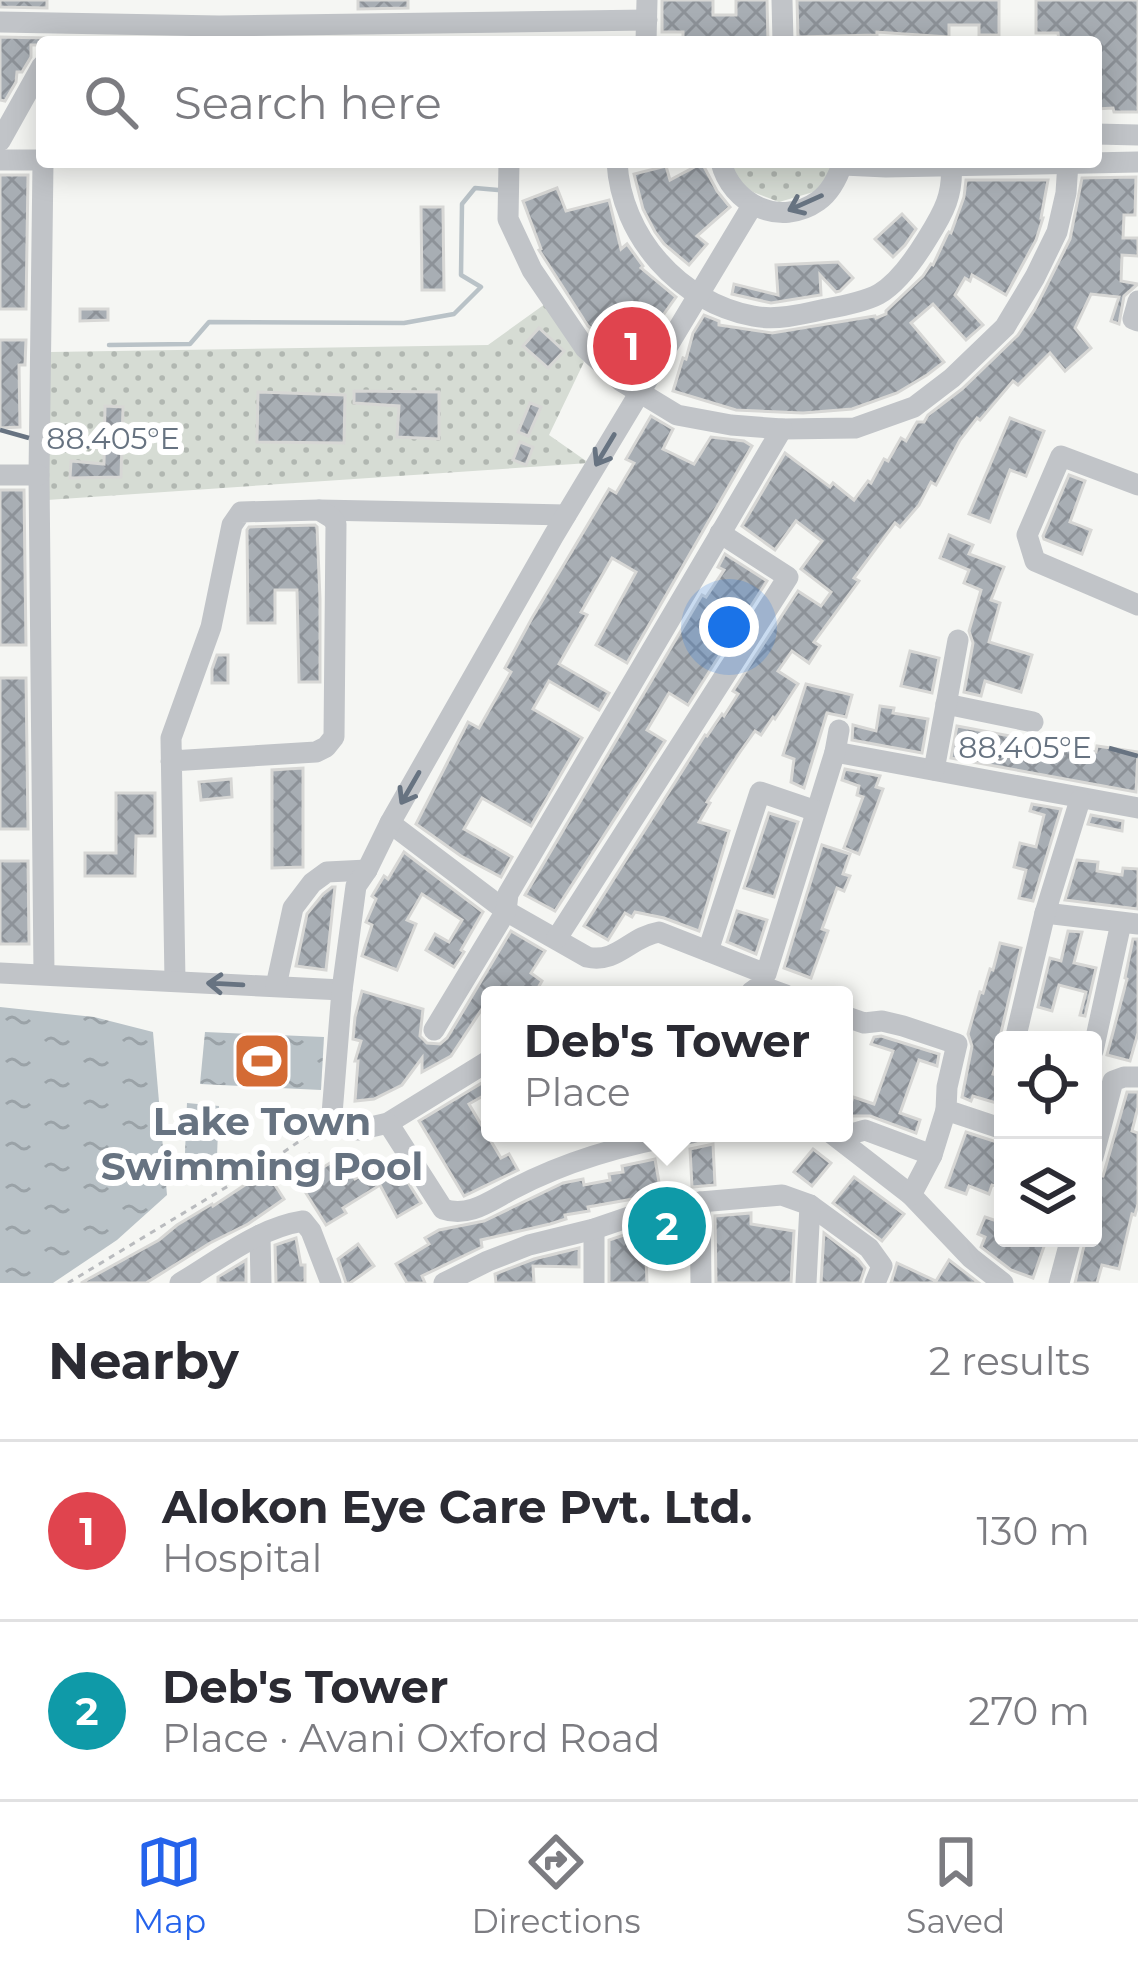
<!DOCTYPE html>
<html lang="en">
<head>
<meta charset="utf-8">
<style>
  body { margin:0; font-family:Montserrat,sans-serif; background:#f2f2f3; color:#2b2b33 }
  .controls { position:absolute; right:36px; bottom:36px; display:grid; overflow:hidden; border-radius:12px; box-shadow:0 6px 30px #0003 }
  .controls button { width:108px; height:108px; display:grid; place-items:center; padding:0; border:0; border-bottom:3px solid #e1e1e2; background:#fff; color:#2b2b33; font:60px sans-serif }
  .you { position:absolute; left:729px; top:627px; width:42px; height:42px; margin:-30px; border:9px solid #fff; border-radius:50%; background:#1a73e8; box-shadow:0 0 0 18px #1a73e833 }
  .badge { display:grid; place-items:center; width:78px; height:78px; border-radius:50%; background:#2563eb; color:#fff; font-size:39px; font-weight:700 }
  .pin { position:absolute; translate:-50% -50%; border:6px solid #fff; box-shadow:0 3px 12px #0006 }
  .popup { position:absolute; left:481px; top:986px; width:372px; height:156px; box-sizing:border-box; display:grid; place-content:center; border-radius:12px; background:#fff; filter:drop-shadow(0 3px 9px #0005); font-size:39px; white-space:nowrap; color:#7c7c81 }
  .popup b { font-size:45px; color:#2b2b33 }
  .popup::after { content:''; position:absolute; left:50%; top:100%; margin-left:-24px; border:24px solid transparent; border-top-color:#fff }
  .list { margin:0; padding:0; list-style:none }
  h2 { display:flex; justify-content:space-between; align-items:center; height:156px; margin:0; padding:0 48px; font-size:51px }
  h2 small { font-size:39px; font-weight:400; color:#7c7c81 }
  .list li { display:grid; grid-template-columns:78px 1fr auto; gap:36px; align-items:center; box-sizing:border-box; height:180px; padding:0 48px; border-top:3px solid #e1e1e2 }
  .list b { display:block; font-size:45px; white-space:nowrap }
  .list p { margin:0; font-size:39px; white-space:nowrap; color:#7c7c81 }
  .list em { font-size:39px; font-style:normal; color:#7c7c81 }
  .icon { flex:none; width:66px; height:66px; fill:none; stroke:currentColor; stroke-width:2; stroke-linecap:round; stroke-linejoin:round }
  .map { position:relative; flex:none; width:1138px; height:1283px; overflow:hidden }
  .search { position:absolute; background:#fff; box-shadow:0 6px 30px #0003; left:36px; right:36px; top:36px; height:132px; display:flex; align-items:center; gap:30px; box-sizing:border-box; padding:0 42px; border-radius:12px; color:#7c7c81; font-size:45px }
  .sheet { height:516px; background:#fff }
  nav { display:flex; justify-content:space-around; align-items:center; box-sizing:border-box; height:168px; border-top:3px solid #e1e1e2; background:#fff; font-size:33px; color:#7c7c81 }
  nav a { display:grid; justify-items:center; gap:6px }
  nav .on { color:#2563eb }
  .map>svg:first-child { display:block }
</style>
</head>
<body>
<div class="map">
<svg width="1138" height="1283" viewBox="0 0 1138 1283">
  <defs>
    <pattern id="park-dots" width="8" height="8" patternUnits="userSpaceOnUse" patternTransform="scale(3)"><rect width="8" height="8" fill="#d6dcd4"/><path d="M2 2h.1M6 6h.1" fill="none" stroke="#b1b7b1" stroke-width="1.8" stroke-linecap="round"/></pattern>
    <pattern id="water-ripples" width="26" height="14" patternUnits="userSpaceOnUse" patternTransform="scale(3)"><rect width="26" height="14" fill="#b9c2c7"/><path d="M2 4q2-2 4 0t4 0M15 11q2-2 4 0t4 0" fill="none" stroke="#9aa2a7"/></pattern>
    <pattern id="building-cross-hatch" width="8" height="8" patternUnits="userSpaceOnUse" patternTransform="scale(3)"><rect width="8" height="8" fill="#a8aeb4"/><path d="M0 0l8 8M0 8l8-8" fill="none" stroke="#8d9298"/></pattern>
  </defs>
  <rect width="100%" height="100%" fill="#f5f6f3"/>
  <!-- park -->
  <g fill="url(#park-dots)">
    <polygon points="732,162 836,162 817,191 779,202 753,192 733,178"/>
    <polygon points="545,304 584,362 549,435 589,463 47,500 50,352 488,345"/>
  </g>
  <!-- water -->
  <g fill="url(#water-ripples)">
    <polygon points="0,1007 94,1017 153,1032 167,1195 117,1240 53,1283 0,1283"/>
    <polygon points="205,1032 324,1037 321,1090 200,1084"/>
    <polygon points="187,1103 219,1106 217,1156 185,1153"/>
  </g>
  <g fill="none" stroke-linecap="round" stroke-linejoin="round">
    <!-- stream -->
    <polyline stroke="#b9c2c7" stroke-width="4.5" points="109,345 190,344 209,322 404,323 454,314 481,287 461,275 462,204 475,188 498,190"/>
  </g>
  <!-- building -->
  <g fill="url(#building-cross-hatch)" stroke="#d7d7d5" stroke-width="3">
    <polygon points="0,0 47,0 47,8 0,7"/>
    <polygon points="358,0 408,0 408,8 358,9"/>
    <polygon points="662,0 713,0 713,15 736,15 736,0 767,0 768,42 683,42 683,32 662,32"/>
    <polygon points="797,0 999,0 999,35 979,35 979,25 949,25 949,37 877,32 877,35 798,37"/>
    <polygon points="1036,0 1138,0 1138,112 1114,112 1113,108 1096,109 1096,41 1059,42 1058,33 1036,33"/>
    <polygon points="0,37 45,38 42,45 31,45 31,57 22,72 17,72 16,82 5,101 0,100"/>
    <polygon points="702,163 717,191 730,207 697,236 707,244 689,265 664,244 655,232 643,209 634,174 666,166 670,180"/>
    <polygon points="0,175 28,175 26,309 0,309"/>
    <polygon points="1136,177 1135,215 1124,215 1123,238 1138,238 1138,256 1122,255 1121,281 1138,284 1124,296 1119,324 1111,321 1119,297 1091,294 1075,328 1091,348 1065,371 1050,353 1018,385 1013,381 980,420 977,418 960,440 936,485 931,482 919,505 900,527 895,523 854,578 859,581 814,642 820,646 809,663 792,651 778,671 798,684 775,719 773,717 761,735 755,731 740,752 707,802 710,803 699,822 729,831 699,931 664,918 635,912 632,917 625,913 608,940 584,926 705,735 707,736 722,714 724,716 738,694 733,691 788,606 798,591 821,606 831,592 801,569 822,541 796,521 775,550 742,526 785,453 830,487 833,483 854,500 868,481 871,483 884,459 888,461 901,438 906,441 917,422 924,422 928,415 962,389 1018,335 1035,309 1070,239 1082,178"/>
    <polygon points="966,180 1048,180 1041,218 1043,218 1036,240 1006,295 972,275 970,281 965,278 955,295 983,325 966,340 933,304 911,323 944,362 927,375 897,393 852,409 803,413 736,410 673,391 683,358 686,359 693,333 704,315 719,321 719,325 772,333 875,316 876,318 886,314 886,311 923,276 931,264 933,265 947,235 949,232 951,233 964,197"/>
    <polygon points="557,188 566,211 609,200 621,249 627,244 643,266 641,268 676,297 631,360 588,326 539,250 541,249 523,201"/>
    <polygon points="421,207 443,207 444,290 422,290"/>
    <polygon points="902,214 916,229 905,245 893,257 875,239"/>
    <polygon points="838,262 853,278 840,291 836,292 820,275 821,295 814,296 771,303 732,294 734,284 778,295 776,265"/>
    <polygon points="80,309 108,309 108,320 80,321"/>
    <polygon points="539,328 564,351 548,368 523,346"/>
    <polygon points="0,340 26,340 25,365 19,365 20,427 0,428"/>
    <polygon points="354,391 439,392 439,439 397,437 399,406 354,403"/>
    <polygon points="258,392 345,395 344,443 257,442"/>
    <polygon points="530,403 541,407 528,436 518,432"/>
    <polygon points="105,406 123,407 121,477 70,478 71,461 104,464"/>
    <polygon points="651,416 673,429 663,449 694,464 711,437 744,441 752,446 627,663 596,645 636,572 612,558 581,612 587,615 559,664 609,693 599,710 549,681 533,709 582,738 531,826 482,798 464,829 512,857 501,877 461,856 416,824 468,722 479,728 511,672 505,668 532,618 609,489 616,493 634,463 626,459"/>
    <polygon points="1010,418 1044,431 1026,476 1010,470 990,522 969,514"/>
    <polygon points="520,442 533,447 526,465 513,460"/>
    <polygon points="1069,475 1085,481 1070,522 1091,530 1082,554 1044,539 1043,536"/>
    <polygon points="0,490 24,490 26,645 0,645"/>
    <polygon points="315,525 317,527 320,599 320,682 299,682 297,590 275,590 275,623 248,623 247,530 249,527"/>
    <polygon points="949,535 973,545 969,554 1004,567 991,600 1000,603 989,642 1032,655 1021,692 985,681 981,696 964,692 973,643 969,631 981,590 964,583 969,570 940,558"/>
    <polygon points="725,554 767,581 688,705 669,693 647,730 665,741 555,911 525,895 702,595 706,597 724,570 718,567"/>
    <polygon points="910,651 939,658 932,693 901,686"/>
    <polygon points="217,655 228,655 228,683 212,683 212,669"/>
    <polygon points="0,678 26,678 28,829 0,829"/>
    <polygon points="806,684 852,695 846,717 827,713 804,788 791,782 794,759 783,755"/>
    <polygon points="880,706 894,708 893,713 928,719 922,753 852,740 853,725 876,731"/>
    <polygon points="957,726 1096,752 1097,746 1138,752 1136,792 951,758"/>
    <polygon points="303,768 303,867 272,868 272,770"/>
    <polygon points="845,769 880,776 876,787 883,789 859,854 844,848 863,797 857,795 859,786 842,780"/>
    <polygon points="231,779 232,797 201,800 199,782"/>
    <polygon points="116,793 155,793 155,836 136,836 135,876 85,876 85,853 116,853"/>
    <polygon points="1032,804 1061,809 1033,901 1019,898 1026,870 1014,867 1020,843 1036,847 1044,815 1030,811"/>
    <polygon points="769,813 798,822 774,897 744,888"/>
    <polygon points="1091,815 1123,821 1122,831 1088,824"/>
    <polygon points="822,845 850,854 843,874 850,876 844,891 837,888 822,929 828,931 811,978 784,968"/>
    <polygon points="404,852 483,912 461,950 464,952 454,967 426,950 435,934 449,942 462,920 422,894 407,920 416,924 397,970 362,956 372,925 366,922 376,899 372,896 384,876 388,879"/>
    <polygon points="1077,860 1098,862 1097,871 1122,875 1123,868 1138,869 1138,909 1065,900"/>
    <polygon points="0,861 28,861 29,944 0,944"/>
    <polygon points="332,887 335,887 326,970 296,966 307,914 323,894"/>
    <polygon points="737,911 767,920 756,954 727,942"/>
    <polygon points="511,931 545,951 531,973 542,981 534,995 490,995 490,1009 484,1006 451,1056 422,1072 422,1058 402,1085 374,1099 355,1101 358,1061 355,1061 361,1041 353,1039 355,1017 362,991 423,1009 420,1036 427,1043 440,1044 447,1038"/>
    <polygon points="1068,931 1082,932 1074,963 1096,968 1085,1016 1080,1015 1086,992 1059,985 1052,1011 1038,1007 1050,958 1061,961"/>
    <polygon points="1133,939 1138,939 1138,1033 1130,1061 1107,1055 1127,979 1125,978"/>
    <polygon points="1000,943 1021,948 1000,1037 1002,1046 993,1074 1003,1077 1003,1105 973,1096 971,1101 962,1097 972,1046 968,1034 980,992 983,993 990,969 993,970"/>
    <polygon points="881,1036 939,1054 937,1066 919,1060 900,1113 920,1120 916,1133 870,1116 847,1116 853,1097 874,1104 893,1051 871,1044 874,1037"/>
    <polygon points="490,1078 490,1092 469,1104 501,1158 509,1154 518,1170 464,1196 419,1121"/>
    <polygon points="1127,1092 1138,1092 1138,1107 1132,1131 1138,1133 1138,1204 1135,1215 1132,1214 1119,1269 1102,1265 1097,1283 1075,1283 1086,1238 1093,1238 1093,1174 1103,1176"/>
    <polygon points="966,1132 1003,1144 1003,1188 992,1185 989,1194 969,1186 966,1194 946,1187"/>
    <polygon points="713,1144 715,1185 692,1187 690,1149"/>
    <polygon points="813,1149 831,1163 812,1186 794,1172"/>
    <polygon points="309,1154 319,1170 341,1156 355,1179 392,1157 421,1203 397,1217 380,1185 343,1208 346,1213 326,1225 289,1166"/>
    <polygon points="655,1159 661,1194 588,1207 589,1211 565,1215 566,1219 550,1224 481,1240 482,1247 422,1276 425,1283 407,1283 396,1264 429,1244 425,1238 439,1230 484,1221 563,1183 583,1179 584,1185 610,1180 609,1174 623,1172 622,1166"/>
    <polygon points="266,1171 284,1199 248,1224 210,1243 146,1283 81,1283 159,1240 177,1225 212,1204 213,1206"/>
    <polygon points="854,1177 904,1214 882,1241 833,1203"/>
    <polygon points="751,1213 751,1224 794,1231 791,1283 716,1283 715,1216"/>
    <polygon points="985,1217 1003,1223 1003,1238 1047,1238 1033,1278 1011,1270 981,1247 985,1237 978,1234"/>
    <polygon points="685,1220 685,1229 675,1229 675,1236 651,1237 651,1256 646,1256 647,1283 609,1283 609,1240 642,1229"/>
    <polygon points="824,1233 858,1259 865,1268 860,1283 821,1283"/>
    <polygon points="296,1238 301,1265 305,1265 305,1283 276,1283 275,1245"/>
    <polygon points="358,1244 374,1266 350,1283 346,1283 338,1259"/>
    <polygon points="579,1248 579,1267 533,1266 534,1283 496,1283 495,1274 534,1259"/>
    <polygon points="246,1260 246,1283 218,1283 218,1277"/>
    <polygon points="949,1260 979,1283 891,1283 897,1263 936,1281"/>
  </g>
  <g fill="none" stroke-linecap="round" stroke-linejoin="round">
    <!-- path -->
    <polyline stroke="#b9bbbe" stroke-width="3" stroke-dasharray="6 6" stroke-linecap="butt" points="68,1283 281,1154 318,1128"/>
    <!-- minor -->
    <g stroke="#c1c4c8" stroke-width="21">
      <polyline points="782,0 783,42"/>
      <polyline points="0,22 219,26 647,20"/>
      <polyline points="646,42 647,0"/>
      <polyline points="1096,134 1138,135"/>
      <polyline points="0,141 42,66"/>
      <polyline points="0,160 42,160"/>
      <polyline points="43,162 39,475 44,974"/>
      <polyline points="509,162 508,219 532,270 585,348 621,381 677,415 731,425 782,429 855,428 914,407 952,378 1005,327 1035,277 1057,232 1066,193 1068,162"/>
      <path d="M617,162C621,236 679,302 753,316C776,321 804,314 826,309C843,306 864,302 879,294C898,283 916,257 927,239C944,212 954,194 951,162"/>
      <path d="M721,162C731,204 780,228 818,201C831,192 838,177 843,162"/>
      <polyline points="843,165 886,167 1138,162"/>
      <polyline points="1138,301 1133,319 1138,321"/>
      <polyline points="0,475 39,475"/>
      <polyline points="1138,485 1061,456 1027,535 1035,561 1138,605"/>
      <polyline points="319,510 566,515"/>
      <polyline points="946,704 1033,722"/>
      <polyline points="835,752 1138,808"/>
      <polyline points="171,761 316,752 326,747 334,737 336,524 332,518 319,510 241,512 232,525 211,627 171,738 175,981"/>
      <polyline points="934,770 958,640"/>
      <path d="M390,823L506,911L587,957C617,964 630,937 659,932L766,974L835,752L839,730"/>
      <polyline points="1045,913 1138,924"/>
      <polyline points="557,938 788,577 720,533"/>
      <polyline points="708,951 760,792 816,811"/>
      <polyline points="0,973 342,990"/>
      <polyline points="276,986 293,908 312,883 327,872 367,870"/>
      <path d="M749,995C758,981 773,991 786,995"/>
      <polyline points="844,1016 864,1023 882,1021 903,1026 957,1044 947,1087 946,1110 1003,1129"/>
      <polyline points="434,1030 506,911 508,894 782,429"/>
      <polyline points="1015,1040 1045,913 1080,800"/>
      <polyline points="1093,1051 1121,923"/>
      <polyline points="490,1060 388,1123 358,1130 332,1114 342,990 356,886 367,870 390,823 554,535 752,206"/>
      <path d="M388,1123L443,1209C469,1218 490,1201 513,1189C568,1160 630,1143 692,1133"/>
      <polyline points="831,1133 911,1195 971,1258 1003,1283"/>
      <polyline points="845,1143 851,1134 865,1130 932,1155"/>
      <polyline points="1093,1157 1113,1081 1124,1077 1138,1077"/>
      <polyline points="911,1195 932,1155 946,1110"/>
      <polyline points="700,1202 701,1283"/>
      <polyline points="594,1229 594,1283"/>
      <polyline points="260,1235 261,1283"/>
      <path d="M180,1283C219,1260 258,1228 303,1221L311,1231L331,1283"/>
      <polyline points="444,1283 488,1261 529,1245 594,1229 638,1214 700,1202 782,1195 810,1205 869,1248 882,1266 875,1283"/>
      <polyline points="806,1283 810,1205"/>
      <polyline points="1059,1283 1071,1238"/>
    </g>
  </g>
  <!-- one-way arrows -->
  <defs><path id="oneway-shaft" d="M-6 0H5M1.5-3L5.5 0L1.5 3" fill="none" stroke-width="1.6" stroke-linecap="round" stroke-linejoin="round" transform="scale(3)"/></defs>
  <g stroke="#677381">
    <use href="#oneway-shaft" transform="translate(805 203) rotate(156)"/>
    <use href="#oneway-shaft" transform="translate(605 450) rotate(121)"/>
    <use href="#oneway-shaft" transform="translate(410 788) rotate(120)"/>
    <use href="#oneway-shaft" transform="translate(225 984) rotate(-177)"/>
  </g>
  <!-- ticks -->
  <path fill="none" stroke="#677381" stroke-width="4.5" d="M0,430L29,438M1109,748L1138,756"/>
  <!-- icons -->
  <defs>
    <symbol id="stadium-square" viewBox="-11 -11 22 22"><rect x="-9" y="-9" width="18" height="18" rx="4" fill="#d46b34" stroke="#fff"/><path d="M0-5a6.5 5 0 1 0 0 10a6.5 5 0 1 0 0-10ZM-3.5-1.8h7v3.6h-7Z" fill="#fff"/></symbol>
  </defs>
  <g fill-rule="evenodd">
    <use href="#stadium-square" x="229" y="1028" width="66" height="66"/>
  </g>
  <g text-anchor="middle" stroke-width="12" stroke-linejoin="round" paint-order="stroke">
    <!-- poi labels -->
    <g font-size="39" font-weight="bold" fill="#677381" stroke="#fff">
      <text x="262" y="1135">Lake Town<tspan x="262" dy="45">Swimming Pool</tspan></text>
    </g>
  </g>
  <g font-size="30" text-anchor="middle" fill="#677381" stroke="#fff" stroke-width="12" stroke-linejoin="round" paint-order="stroke">
    <text x="113" y="449">88.405°E</text>
    <text x="1025" y="758">88.405°E</text>
  </g>
</svg>
<div class="controls">
<button><svg class="icon" aria-label="locate" viewBox="0 0 24 24"><circle cx="12" cy="12" r="6"/><path d="M12 2v4M12 18v4M2 12h4M18 12h4"/></svg></button>
<button><svg class="icon" aria-label="layers" viewBox="0 0 24 24"><path d="M12 4l9 5-9 5-9-5zM3 14l9 5 9-5"/></svg></button>
</div>
<div class="you"></div>
<div class="pin badge" style="left:632px;top:346px;background:#e0444e">1</div>
<div class="pin badge" style="left:667px;top:1226px;background:#0f9aa8">2</div>
<div class="popup"><b>Deb's Tower</b>Place</div>
<div class="search"><svg class="icon" aria-label="search" viewBox="0 0 24 24"><circle cx="10" cy="10" r="6"/><path d="M15 15l6 6"/></svg>Search here</div>
</div>
<section class="sheet">
<h2>Nearby<small>2 results</small></h2>
<ul class="list">
<li><span class="badge" style="background:#e0444e">1</span><div><b>Alokon Eye Care Pvt. Ltd.</b><p>Hospital</p></div><em>130 m</em></li>
<li><span class="badge" style="background:#0f9aa8">2</span><div><b>Deb's Tower</b><p>Place · Avani Oxford Road</p></div><em>270 m</em></li>
</ul>
</section>
<nav>
<a class="on"><svg class="icon" aria-label="map" viewBox="0 0 24 24"><path d="M3 6l6-2 6 2 6-2v14l-6 2-6-2-6 2zM9 4v14M15 6v14"/></svg>Map</a>
<a><svg class="icon" aria-label="directions" viewBox="0 0 24 24"><path d="M12 3l9 9-9 9-9-9zM9 14v-3h6M13 9l2 2-2 2"/></svg>Directions</a>
<a><svg class="icon" aria-label="saved" viewBox="0 0 24 24"><path d="M7 4h10v16l-5-4-5 4z"/></svg>Saved</a>
</nav>
</body>
</html>
